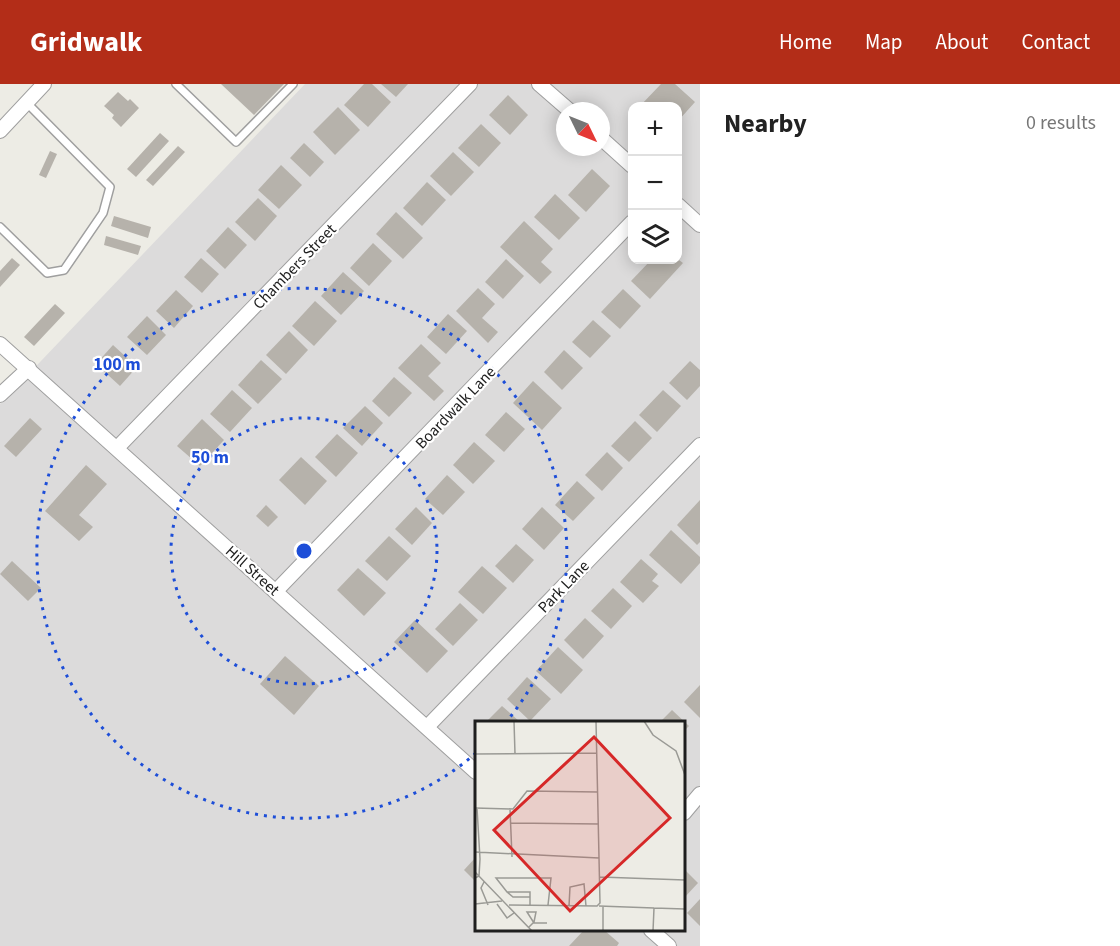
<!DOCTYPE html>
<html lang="en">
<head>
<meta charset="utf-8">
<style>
  body { margin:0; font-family:"Source Sans 3",sans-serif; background:#f2f2f2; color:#222 }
  .controls { position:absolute; right:18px; top:18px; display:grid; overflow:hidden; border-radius:12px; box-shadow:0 3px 15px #0003 }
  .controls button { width:54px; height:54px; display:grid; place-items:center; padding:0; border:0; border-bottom:2px solid #e0e0e0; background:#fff; color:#222; font:30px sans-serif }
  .compass { position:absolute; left:556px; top:18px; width:54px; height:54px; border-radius:50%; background:#fff; box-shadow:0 3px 15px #0003; rotate:133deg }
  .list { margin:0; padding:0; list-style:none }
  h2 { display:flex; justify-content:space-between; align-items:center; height:78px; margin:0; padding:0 24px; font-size:26px }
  h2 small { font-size:20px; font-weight:400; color:#767676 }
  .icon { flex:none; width:33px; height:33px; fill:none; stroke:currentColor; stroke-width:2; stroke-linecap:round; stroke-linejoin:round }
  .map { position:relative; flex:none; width:700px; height:862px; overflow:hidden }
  header { display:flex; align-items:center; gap:36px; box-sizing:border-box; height:84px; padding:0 30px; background:#b32d18; color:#fff }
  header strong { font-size:28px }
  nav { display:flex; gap:33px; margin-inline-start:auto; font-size:21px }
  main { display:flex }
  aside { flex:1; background:#fff }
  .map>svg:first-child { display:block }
</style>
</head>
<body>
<header>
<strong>Gridwalk</strong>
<nav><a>Home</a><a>Map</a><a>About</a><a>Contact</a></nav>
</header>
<main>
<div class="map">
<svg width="700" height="862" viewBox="0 0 700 862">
  <rect width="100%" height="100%" fill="#edece5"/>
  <!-- residential -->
  <path fill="#dcdbdb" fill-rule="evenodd" d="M305,0H700V862H0V320ZM632,22H678V176H632ZM565,27H601V63H565ZM476,638H684V846H476Z"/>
  <!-- building -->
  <g fill="#b6b2ab">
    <polygon points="221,0 284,0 254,31"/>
    <polygon points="364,0 372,0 391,18 368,43 344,21"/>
    <polygon points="381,0 408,0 396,13"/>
    <polygon points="661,0 675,0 695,18 678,37 678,22 640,22"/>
    <polygon points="118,8 128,17 130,15 139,24 121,43 112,34 114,31 104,22"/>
    <polygon points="508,11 528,31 510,51 489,31"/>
    <polygon points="338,23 360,46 335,71 313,48"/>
    <polygon points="481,40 501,59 479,83 458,64"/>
    <polygon points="160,49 169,57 136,93 127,85"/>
    <polygon points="304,59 324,78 310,93 290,74"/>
    <polygon points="178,62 185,68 153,102 146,96"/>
    <polygon points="50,67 57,70 46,94 39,91"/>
    <polygon points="453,68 474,88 451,112 430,92"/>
    <polygon points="281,81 302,101 279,125 258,106"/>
    <polygon points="592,85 610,102 586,128 568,111"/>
    <polygon points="427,98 446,116 422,142 403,124"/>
    <polygon points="555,110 580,134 559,156 534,133"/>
    <polygon points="258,114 277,132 255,157 235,138"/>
    <polygon points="396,128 423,154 403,175 376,150"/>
    <polygon points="114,132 151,143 148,154 111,142"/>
    <polygon points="524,137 553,165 541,178 552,188 540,200 500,163"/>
    <polygon points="228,143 247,161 225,185 206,167"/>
    <polygon points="106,152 141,162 138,171 104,161"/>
    <polygon points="373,159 392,177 369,202 350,184"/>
    <polygon points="12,174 20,181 0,203 0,187"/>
    <polygon points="201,174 219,190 202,209 184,193"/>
    <polygon points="506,175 524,192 503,215 485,198"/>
    <polygon points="651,176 679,176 683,179 650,215 631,197"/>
    <polygon points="343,188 364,207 341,231 321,212"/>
    <polygon points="478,204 495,220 482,234 498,248 488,259 456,227"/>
    <polygon points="623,205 641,222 620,245 601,228"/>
    <polygon points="176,206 193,222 174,244 156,227"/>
    <polygon points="315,217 337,237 314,262 292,242"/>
    <polygon points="55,220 65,229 34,262 24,253"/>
    <polygon points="448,230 467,247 446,270 427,253"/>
    <polygon points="147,232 166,251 147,271 127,253"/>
    <polygon points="593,236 611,252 590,274 572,258"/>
    <polygon points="289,247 308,266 286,290 266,271"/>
    <polygon points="421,260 441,279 428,292 444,307 434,317 398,284"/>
    <polygon points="113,261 137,283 120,302 96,280"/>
    <polygon points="564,266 583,284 562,306 544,288"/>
    <polygon points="261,276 282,295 258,320 238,301"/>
    <polygon points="690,277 700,286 700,302 687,316 669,299"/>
    <polygon points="394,293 412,309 389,333 372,317"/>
    <polygon points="533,297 562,324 542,346 513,319"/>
    <polygon points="232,306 252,324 230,348 210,330"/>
    <polygon points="663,306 681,322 657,348 639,331"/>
    <polygon points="365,322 383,339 362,362 343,344"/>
    <polygon points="506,328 525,345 504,368 485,351"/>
    <polygon points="30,334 42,345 16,373 4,362"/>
    <polygon points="202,335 224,356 200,382 177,362"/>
    <polygon points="635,337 652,354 629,378 611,362"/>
    <polygon points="337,350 358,369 336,393 315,373"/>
    <polygon points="474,358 495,377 473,400 453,381"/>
    <polygon points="607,368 623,384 602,407 585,391"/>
    <polygon points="301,373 327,397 305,421 279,396"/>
    <polygon points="86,381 107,400 79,431 93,443 79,457 45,427"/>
    <polygon points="447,391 465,408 443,431 425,415"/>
    <polygon points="577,397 595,414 573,437 555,421"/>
    <polygon points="700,416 700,458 697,461 677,441"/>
    <polygon points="266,421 278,433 268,443 256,432"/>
    <polygon points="416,423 432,439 412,461 395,445"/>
    <polygon points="542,423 564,444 544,466 522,445"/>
    <polygon points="671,446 700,473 700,479 681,500 649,471"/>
    <polygon points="389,452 411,472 387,497 365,477"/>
    <polygon points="516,460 534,476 513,499 495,482"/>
    <polygon points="641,475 658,490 652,497 659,502 643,519 620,498"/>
    <polygon points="12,477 41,504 28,517 0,490"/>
    <polygon points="482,482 507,504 483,530 458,508"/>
    <polygon points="358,484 386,509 364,532 337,506"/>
    <polygon points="613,504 632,522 611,545 591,527"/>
    <polygon points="460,519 478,536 453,562 435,545"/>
    <polygon points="585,534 604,552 583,575 564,556"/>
    <polygon points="415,536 448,567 427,589 394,558"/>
    <polygon points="558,563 583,586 561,610 536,587"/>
    <polygon points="285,572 319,602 294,631 260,600"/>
    <polygon points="527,593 551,615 530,637 507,615"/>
    <polygon points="700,601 700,634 684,618"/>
    <polygon points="502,622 520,638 486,638"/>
    <polygon points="672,626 689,642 684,647 684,638 660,638"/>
    <polygon points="476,773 476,798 464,786"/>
    <polygon points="684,785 698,799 684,814"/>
    <polygon points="700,815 700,842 687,829"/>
    <polygon points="584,846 604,846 619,859 617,862 569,862"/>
  </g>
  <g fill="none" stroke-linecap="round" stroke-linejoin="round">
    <defs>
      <g id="lane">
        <polyline points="176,0 236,58 293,0"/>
        <polyline points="0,143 47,189 64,186 103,129 110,103 27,19"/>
      </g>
      <g id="street">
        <polyline points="539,0 570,27"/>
        <polyline points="0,47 44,0"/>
        <polyline points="601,54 632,82"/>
        <polyline points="678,121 700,141"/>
        <polyline points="0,260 476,688"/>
        <polyline points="0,311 29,284"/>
        <polyline points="117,364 470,0"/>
        <polyline points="276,507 632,138"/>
        <polyline points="427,643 700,361"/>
        <polyline points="684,729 700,710"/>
        <polyline points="651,846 669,862"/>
      </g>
    </defs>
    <!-- lane casing -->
    <use href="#lane" stroke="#9f9f9f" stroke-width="10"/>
    <!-- street casing -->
    <use href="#street" stroke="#9f9f9f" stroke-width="16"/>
    <!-- lane -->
    <use href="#lane" stroke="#fff" stroke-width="7"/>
    <!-- street -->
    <use href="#street" stroke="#fff" stroke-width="14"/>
  </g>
  <!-- distance rings -->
  <g fill="none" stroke="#1d4ed8" stroke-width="3" stroke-dasharray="3 6">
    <circle cx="304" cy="467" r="133"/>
    <path d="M476 669A265 265 0 1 1 507 637"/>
  </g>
  <g text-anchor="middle" stroke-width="4.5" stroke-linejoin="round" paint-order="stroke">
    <!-- street labels -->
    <g font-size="16" fill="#1e1e1e" stroke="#fff">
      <text transform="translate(294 182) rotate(-46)" y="6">Chambers Street</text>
      <text transform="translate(455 323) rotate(-46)" y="6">Boardwalk Lane</text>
      <text transform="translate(253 486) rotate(42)" y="6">Hill Street</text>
      <text transform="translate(563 502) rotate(-46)" y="6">Park Lane</text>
    </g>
  </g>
  <!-- overview -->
  <g transform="translate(475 637)">
    <rect width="210" height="210" fill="#edece5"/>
    <path fill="none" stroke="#9a9a95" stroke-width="1.5" d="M39,0L40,33M169,0L178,14L201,30L210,54M0,33L122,32M0,87L38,88L52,70L123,71M35,88L37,136M36,102L124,103M0,131L124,137M0,151L57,210M125,156L210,159M0,157L4,155L5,138L2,87M9,161L6,167L13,184M32,171L38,176H55M0,183L27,180M22,183L32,197L39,192M34,184L122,185L125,182L121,0M55,185V171H32L21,157H76L73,184M94,185L95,166L109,163L111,185M124,185L179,187M59,201L61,191H52L59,202M54,206L58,202H72M128,210V185M178,210L179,187L210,188"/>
    <path fill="#d62828" fill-opacity="0.15" stroke="#d62828" stroke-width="3" d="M119,16L195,97L95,190L19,109Z"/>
    <rect width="210" height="210" fill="none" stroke="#1e1e1e" stroke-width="3"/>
  </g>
  <circle cx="304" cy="467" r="9" fill="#1d4ed8" stroke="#fff" stroke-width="3"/>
  <g font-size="18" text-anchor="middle" font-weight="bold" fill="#1d4ed8" stroke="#fff" stroke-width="4.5" stroke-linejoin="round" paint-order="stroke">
    <text x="117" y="286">100 m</text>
    <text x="210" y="379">50 m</text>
  </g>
</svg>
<div class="controls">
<button>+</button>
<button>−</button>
<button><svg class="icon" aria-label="layers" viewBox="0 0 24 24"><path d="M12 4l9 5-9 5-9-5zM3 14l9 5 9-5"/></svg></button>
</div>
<svg class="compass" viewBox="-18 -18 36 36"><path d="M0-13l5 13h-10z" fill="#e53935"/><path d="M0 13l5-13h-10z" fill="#767676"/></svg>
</div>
<aside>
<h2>Nearby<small>0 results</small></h2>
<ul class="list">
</ul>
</aside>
</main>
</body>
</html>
